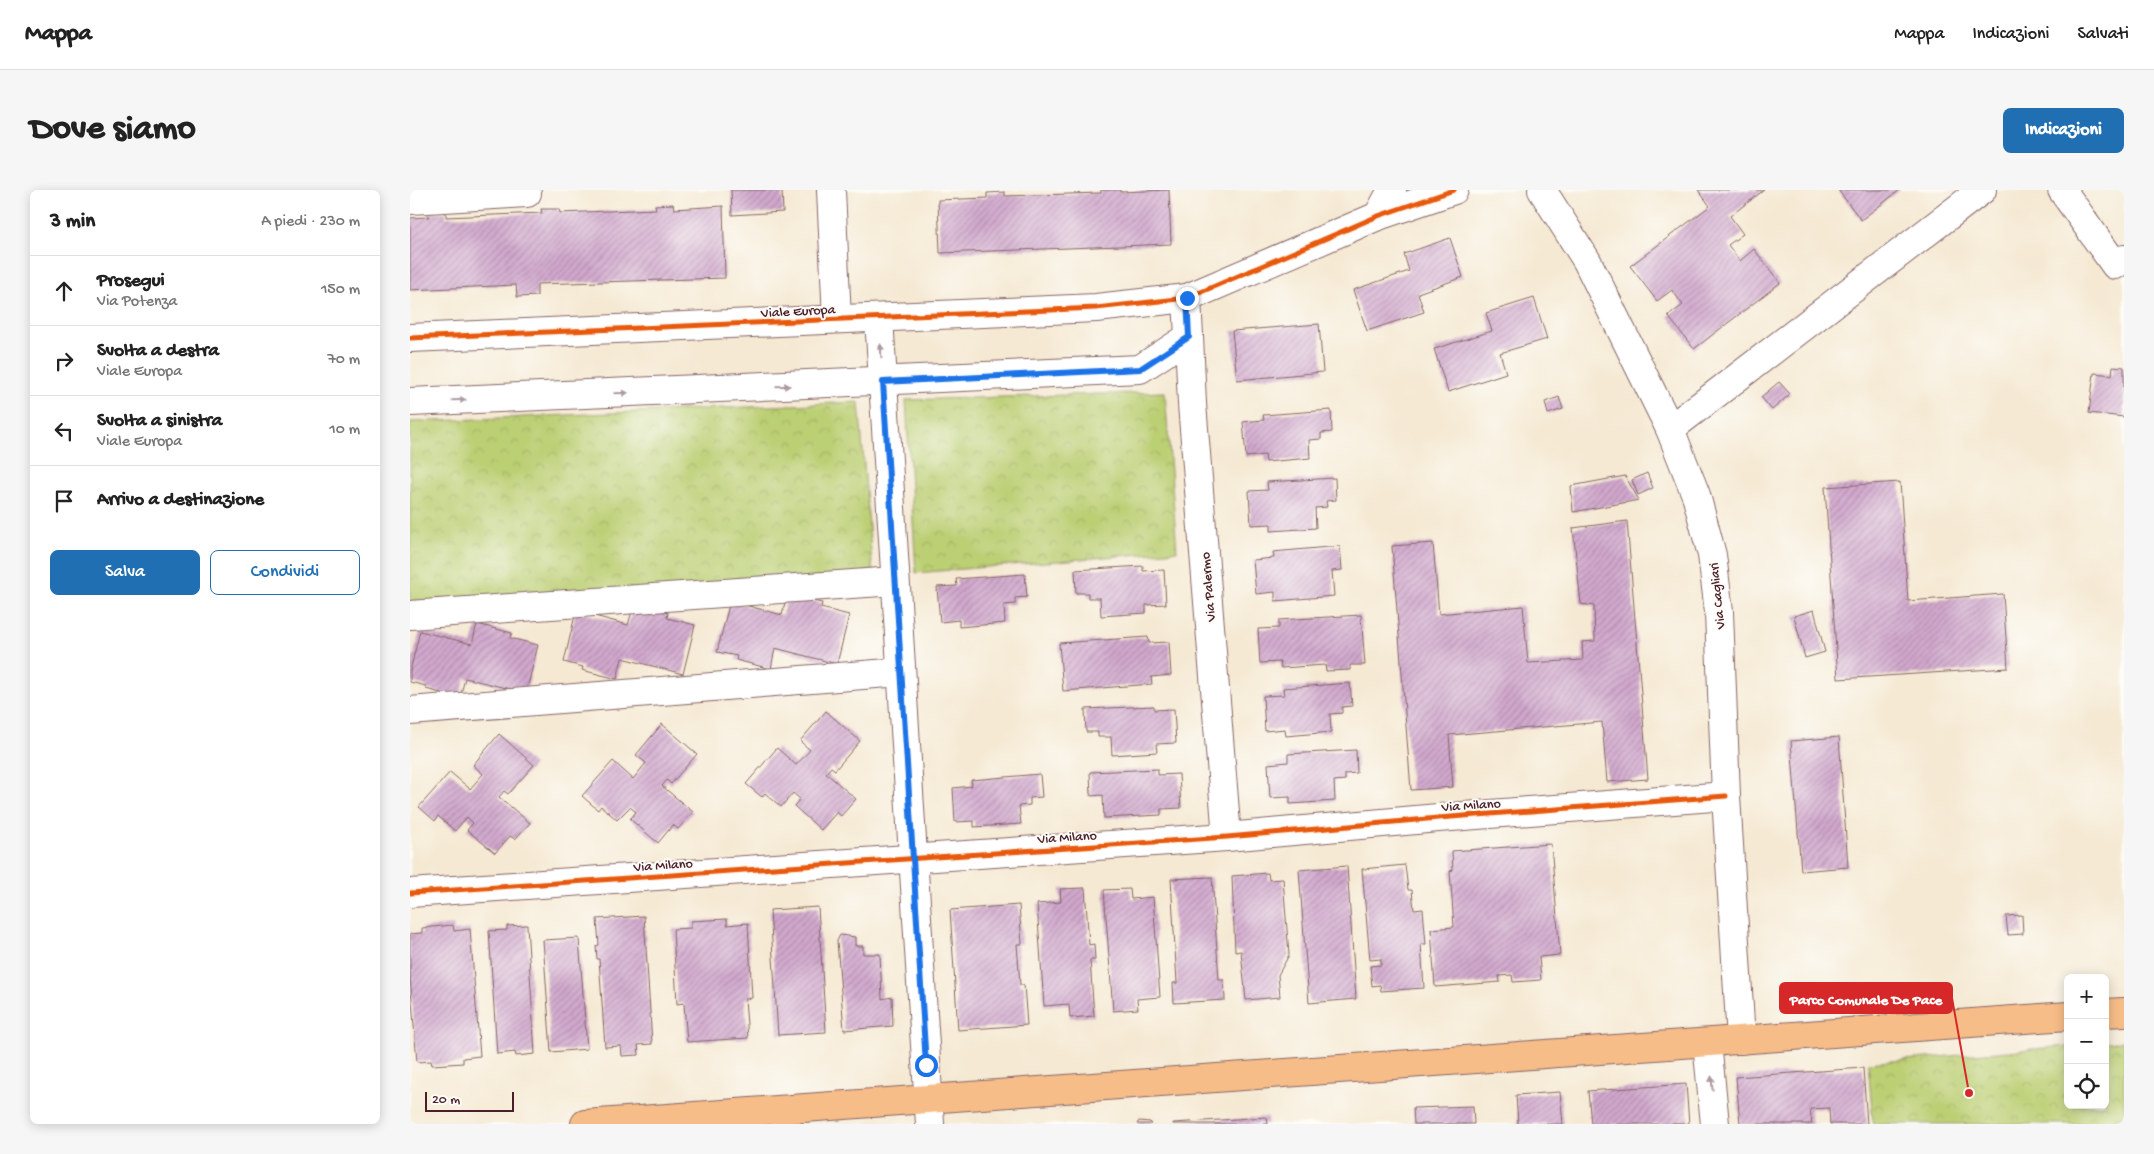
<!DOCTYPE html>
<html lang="it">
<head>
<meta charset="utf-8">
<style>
  body { margin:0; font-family:"Gochi Hand",sans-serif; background:#f6f6f6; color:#222 }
  .controls { position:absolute; right:15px; bottom:15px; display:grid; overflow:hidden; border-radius:8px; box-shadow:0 2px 12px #0003 }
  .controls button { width:45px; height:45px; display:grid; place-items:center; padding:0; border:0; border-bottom:1px solid #e0e0e0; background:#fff; color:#222; font:25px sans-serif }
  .scale { position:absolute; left:15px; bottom:12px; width:89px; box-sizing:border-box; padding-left:5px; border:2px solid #4a1f2b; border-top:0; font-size:14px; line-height:18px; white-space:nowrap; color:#4a1f2b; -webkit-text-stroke:4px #fdfcf7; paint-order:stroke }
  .stop { position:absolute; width:15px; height:15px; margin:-11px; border:4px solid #1a73e8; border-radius:50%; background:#fff }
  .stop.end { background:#1a73e8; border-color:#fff; box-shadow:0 1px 5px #0008 }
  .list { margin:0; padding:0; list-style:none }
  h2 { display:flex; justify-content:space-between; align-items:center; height:65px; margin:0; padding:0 20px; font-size:21px }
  h2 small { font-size:16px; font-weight:400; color:#767676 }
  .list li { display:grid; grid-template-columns:32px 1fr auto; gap:15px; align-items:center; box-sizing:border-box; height:70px; padding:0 20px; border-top:1px solid #e0e0e0 }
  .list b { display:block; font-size:19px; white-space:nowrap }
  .list p { margin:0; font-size:16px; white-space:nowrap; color:#767676 }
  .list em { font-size:16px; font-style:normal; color:#767676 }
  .actions { display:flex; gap:10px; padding:15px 20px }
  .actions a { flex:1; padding:11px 0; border:1px solid #1f6fb2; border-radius:8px; text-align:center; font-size:18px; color:#1f6fb2 }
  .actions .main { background:#1f6fb2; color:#fff }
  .icon { flex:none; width:28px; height:28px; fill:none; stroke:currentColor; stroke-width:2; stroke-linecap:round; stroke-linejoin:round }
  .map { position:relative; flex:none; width:1714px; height:934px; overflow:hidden; border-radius:8px }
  header { display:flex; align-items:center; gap:30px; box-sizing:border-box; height:70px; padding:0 25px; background:#fff; border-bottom:1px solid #e0e0e0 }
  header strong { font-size:24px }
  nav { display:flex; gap:28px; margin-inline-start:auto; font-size:18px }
  .intro { display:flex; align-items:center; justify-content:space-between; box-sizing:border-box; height:120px; padding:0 30px }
  h1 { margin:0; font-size:35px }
  .button { padding:12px 22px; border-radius:8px; background:#1f6fb2; color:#fff; font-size:18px; font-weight:700 }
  main { display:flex; gap:30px; padding:0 30px }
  aside { flex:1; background:#fff; border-radius:8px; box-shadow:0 2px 12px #0003 }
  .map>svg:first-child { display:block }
</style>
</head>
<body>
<header>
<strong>Mappa</strong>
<nav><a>Mappa</a><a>Indicazioni</a><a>Salvati</a></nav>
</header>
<div class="intro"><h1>Dove siamo</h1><a class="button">Indicazioni</a></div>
<main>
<aside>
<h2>3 min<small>A piedi · 230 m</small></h2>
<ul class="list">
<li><svg class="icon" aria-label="ahead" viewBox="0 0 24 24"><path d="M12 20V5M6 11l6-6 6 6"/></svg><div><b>Prosegui</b><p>Via Potenza</p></div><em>150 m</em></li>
<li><svg class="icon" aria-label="right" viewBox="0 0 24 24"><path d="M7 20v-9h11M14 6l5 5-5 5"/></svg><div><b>Svolta a destra</b><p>Viale Europa</p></div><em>70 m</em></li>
<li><svg class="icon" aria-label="left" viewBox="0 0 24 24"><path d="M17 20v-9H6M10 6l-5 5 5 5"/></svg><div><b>Svolta a sinistra</b><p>Viale Europa</p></div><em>10 m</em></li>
<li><svg class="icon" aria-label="arrive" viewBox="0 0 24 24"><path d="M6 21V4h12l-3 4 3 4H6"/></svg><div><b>Arrivo a destinazione</b></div></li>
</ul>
<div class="actions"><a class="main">Salva</a><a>Condividi</a></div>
</aside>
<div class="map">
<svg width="1714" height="934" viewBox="0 0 1714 934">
  <defs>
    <pattern id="park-crowns" width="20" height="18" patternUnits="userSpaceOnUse" patternTransform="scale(1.25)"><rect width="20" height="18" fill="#bbcf73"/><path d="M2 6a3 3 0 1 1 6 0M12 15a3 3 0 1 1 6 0" fill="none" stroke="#a2b164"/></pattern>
    <pattern id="building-hatch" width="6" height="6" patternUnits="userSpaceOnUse" patternTransform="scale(1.25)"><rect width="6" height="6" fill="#d1a9ce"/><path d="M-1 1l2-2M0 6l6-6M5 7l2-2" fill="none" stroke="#ac89a7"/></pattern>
  </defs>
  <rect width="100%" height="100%" fill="#fdfcf7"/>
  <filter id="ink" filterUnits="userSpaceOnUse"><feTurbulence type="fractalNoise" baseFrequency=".02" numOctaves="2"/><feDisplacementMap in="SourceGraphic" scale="10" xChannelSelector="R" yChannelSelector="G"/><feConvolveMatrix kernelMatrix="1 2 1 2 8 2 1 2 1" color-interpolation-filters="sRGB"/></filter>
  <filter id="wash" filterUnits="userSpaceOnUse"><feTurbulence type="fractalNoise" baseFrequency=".0096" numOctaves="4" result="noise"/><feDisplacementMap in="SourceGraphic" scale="20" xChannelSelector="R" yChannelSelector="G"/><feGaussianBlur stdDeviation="1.12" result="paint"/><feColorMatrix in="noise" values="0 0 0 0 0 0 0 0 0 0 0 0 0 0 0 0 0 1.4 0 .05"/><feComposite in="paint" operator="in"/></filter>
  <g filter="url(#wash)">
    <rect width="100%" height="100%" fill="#f5e9d3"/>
    <!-- park -->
    <g fill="url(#park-crowns)" stroke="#82774f">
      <polygon points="755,202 767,361 506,383 496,210"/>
      <polygon points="449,212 463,387 0,420 0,232"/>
      <polygon points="1714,851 1714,934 1463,934 1458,873 1658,856 1658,915 1695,915 1695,852"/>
    </g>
    <g id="blocks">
      <!-- building -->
      <g fill="url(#building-hatch)">
        <polygon points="321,0 372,0 373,22 322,25"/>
        <polygon points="691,0 710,0 710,2 759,0 761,54 530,63 528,10 577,8 577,3 595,2 595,6 691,3"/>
        <polygon points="1288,0 1354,0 1320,26 1333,44 1318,55 1330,71 1344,59 1370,93 1284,159 1258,126 1273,115 1262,100 1247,111 1220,76 1300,16"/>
        <polygon points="1428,0 1490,0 1451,30"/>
        <polygon points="263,14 264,19 313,16 315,88 127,94 127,106 107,107 106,95 0,100 0,28 19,27 18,23 36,22 36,27 132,23 131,19 149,19 150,23 246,19 245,15"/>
        <polygon points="1040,48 1053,87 1008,103 1014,122 957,141 943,100 999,81 994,64"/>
        <polygon points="1124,108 1137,149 1090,163 1096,183 1038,202 1024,159 1082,141 1076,123"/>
        <polygon points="909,134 913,182 827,190 822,141"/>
        <polygon points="1703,176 1714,177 1714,227 1679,223 1684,183 1702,185"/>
        <polygon points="1369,192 1380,204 1362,220 1351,207"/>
        <polygon points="1149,207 1153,219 1138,224 1135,212"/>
        <polygon points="921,220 922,242 911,243 911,249 899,250 900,268 856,272 855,265 836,267 833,232 854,230 853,225"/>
        <polygon points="1237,283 1243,298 1228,305 1222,290"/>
        <polygon points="1215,286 1229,310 1163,322 1161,296"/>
        <polygon points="925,288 926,310 916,311 917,317 905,318 906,338 861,341 861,334 841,335 839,301 858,300 857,292"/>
        <polygon points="1490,292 1498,411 1593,404 1598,478 1428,489 1415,297"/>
        <polygon points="1217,331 1238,589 1197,592 1192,532 1039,545 1043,597 1001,600 982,356 1023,353 1029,424 1113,416 1118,473 1173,470 1172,452 1185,451 1184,416 1171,414 1163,338"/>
        <polygon points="930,356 932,380 922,381 924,406 865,411 865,402 846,404 843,370 864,368 863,362"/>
        <polygon points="733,376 733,381 754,380 756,414 736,415 736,423 691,426 690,408 678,408 678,403 666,403 665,380"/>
        <polygon points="615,384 617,407 605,408 605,414 594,415 595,433 549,437 549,430 530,432 527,397 547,396 546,389"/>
        <polygon points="377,405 412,413 411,418 439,425 427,474 365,458 361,479 326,470 327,466 307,462 320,411 372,425"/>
        <polygon points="224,414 258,423 257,428 285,435 273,484 212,468 207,489 172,480 173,477 154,472 166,421 218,435"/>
        <polygon points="1404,420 1415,462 1395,468 1384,426"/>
        <polygon points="951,425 955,475 940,475 940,480 916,481 915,475 871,478 870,472 850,473 848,439 869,438 869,430"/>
        <polygon points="67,434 102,443 100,448 128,455 116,503 55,488 50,508 16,499 16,496 0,492 0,481 10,441 62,454"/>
        <polygon points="738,447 739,453 759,452 761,485 741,487 742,494 653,501 649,453"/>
        <polygon points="940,493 942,516 932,517 932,523 920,524 921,542 876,546 875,539 855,541 853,506 874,505 873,498"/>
        <polygon points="744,516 744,520 764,519 766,553 746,554 747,562 702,565 701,547 688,547 688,542 676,542 675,519"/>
        <polygon points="416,521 450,551 425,580 421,577 416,583 446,609 431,626 427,622 411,640 384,616 390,609 383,603 371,617 355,603 352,607 336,594 367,558 386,575 400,560 390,551"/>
        <polygon points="252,534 287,564 261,594 257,590 252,596 283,622 268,639 263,635 248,653 220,629 226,622 220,617 207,630 191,616 188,620 172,606 203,571 223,589 236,573 226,565"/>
        <polygon points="89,544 124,575 98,604 94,601 89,607 120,633 105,649 100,646 85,663 57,640 63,633 57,627 45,641 28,626 25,631 9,617 40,582 60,599 73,584 63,575"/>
        <polygon points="1429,547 1438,677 1391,681 1381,551"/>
        <polygon points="946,560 947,583 935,584 935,590 924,591 925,611 880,614 880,607 860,608 858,574 878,572 878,564"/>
        <polygon points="748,579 748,585 769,584 771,618 751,619 751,625 694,628 693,605 681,606 680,582"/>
        <polygon points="630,584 632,607 620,608 620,615 609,616 611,634 564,637 564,631 545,632 543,598 562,596 561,590"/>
        <polygon points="1141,654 1150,765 1129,767 1131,790 1103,792 1102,785 1089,786 1090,792 1025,797 1021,739 1044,737 1040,681 1043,680 1042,661"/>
        <polygon points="995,675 998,700 1002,700 1004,720 1013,719 1016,754 1011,754 1014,798 971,801 970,795 962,796 960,776 971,775 971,769 960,770 952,679"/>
        <polygon points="937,676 946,809 899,813 889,680"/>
        <polygon points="858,683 859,690 873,689 879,765 868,785 870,807 836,810 831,761 825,762 822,686"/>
        <polygon points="802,687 809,790 814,790 815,810 764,813 763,793 767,793 761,689"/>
        <polygon points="675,698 679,755 684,754 685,770 680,770 684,826 660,828 659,814 634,816 627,714 651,712 650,699"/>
        <polygon points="720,699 721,709 743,707 750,807 727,809 728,819 703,821 694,700"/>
        <polygon points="609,715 612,754 607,754 610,795 614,795 617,835 548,840 540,720"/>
        <polygon points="408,717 416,842 368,845 360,720"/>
        <polygon points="1612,725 1613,744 1598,745 1596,726"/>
        <polygon points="234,726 242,854 228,855 229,865 212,866 211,856 195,857 189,769 187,769 186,756 189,755 187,729"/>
        <polygon points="317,729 317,735 338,733 342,808 335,809 338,848 277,852 274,813 267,814 263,739 281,738 281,731"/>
        <polygon points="43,735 44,741 60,739 70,866 53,868 53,873 22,875 21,871 7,872 0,787 0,744 12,743 12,738"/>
        <polygon points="117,735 125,864 106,866 105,862 87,864 79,741 97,740 97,736"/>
        <polygon points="430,745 445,747 445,756 453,756 453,764 470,764 472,809 482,807 483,836 434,840 427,751"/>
        <polygon points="169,748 177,859 141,862 133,750"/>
        <polygon points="1453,878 1457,934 1420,934 1419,918 1400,919 1402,934 1330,934 1326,887"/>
        <polygon points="1276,894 1279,934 1181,934 1178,901"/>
        <polygon points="1150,902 1153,934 1108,934 1106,905"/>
        <polygon points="1063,916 1064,934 1004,934 1003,918"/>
        <polygon points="857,927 858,934 763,934 763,933"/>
        <polygon points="729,931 740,932 742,934 727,934"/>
      </g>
    </g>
  </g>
  <g filter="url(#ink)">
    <use href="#blocks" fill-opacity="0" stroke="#866666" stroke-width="1"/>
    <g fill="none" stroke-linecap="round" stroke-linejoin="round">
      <defs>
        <g id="minor">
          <polyline points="421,0 427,129"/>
          <polyline points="1132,0 1177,71 1260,239 1286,305 1302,365 1309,422 1316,606 1331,850"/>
          <polyline points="1652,0 1705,75 1714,69"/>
          <polyline points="0,10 117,3 116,0"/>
          <polyline points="968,26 982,0"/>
          <polyline points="469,128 520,934"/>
          <polyline points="779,147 782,214 817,647"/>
          <polyline points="1260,239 1572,0"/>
          <polyline points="0,425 485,391"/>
          <polyline points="0,521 491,482"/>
          <polyline points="0,703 817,647 1028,628 1316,606"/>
          <polyline points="1297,853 1305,934"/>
        </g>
        <g id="tertiary">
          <polyline points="0,148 686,118 777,108 968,26 1044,0"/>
          <polyline points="0,212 730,179 779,147 777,108"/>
        </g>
        <g id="primary">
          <polyline points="1695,823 1714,822"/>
          <polyline points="175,934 1658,826"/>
        </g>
      </defs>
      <!-- minor casing -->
      <use href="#minor" stroke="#866666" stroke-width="30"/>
      <!-- tertiary casing -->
      <use href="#tertiary" stroke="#866666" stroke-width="30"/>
      <!-- primary casing -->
      <use href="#primary" stroke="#866666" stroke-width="30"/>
      <!-- minor -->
      <use href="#minor" stroke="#fff" stroke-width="28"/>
      <!-- tertiary -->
      <use href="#tertiary" stroke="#fff" stroke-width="28"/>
      <!-- primary -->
      <use href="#primary" stroke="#f7bd88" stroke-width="28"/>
      <defs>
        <g id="cycleway">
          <polyline points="0,148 686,118 777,108 968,26 1044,0"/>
          <polyline points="0,703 817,647 1028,628 1316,606"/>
        </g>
      </defs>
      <!-- cycleway casing -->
      <use href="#cycleway" stroke="#fdfcf7" stroke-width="8"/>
      <!-- cycleway -->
      <use href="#cycleway" stroke="#e8590c" stroke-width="5"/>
    </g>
    <!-- one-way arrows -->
    <defs><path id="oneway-solid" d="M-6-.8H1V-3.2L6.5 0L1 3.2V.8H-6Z" transform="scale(1.25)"/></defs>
    <g fill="#ae9aa0">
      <use href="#oneway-solid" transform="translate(471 161) rotate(-94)"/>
      <use href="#oneway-solid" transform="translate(373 196) rotate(-2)"/>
      <use href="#oneway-solid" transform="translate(211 203) rotate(-2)"/>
      <use href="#oneway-solid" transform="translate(49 210) rotate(-2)"/>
      <use href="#oneway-solid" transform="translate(1302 893) rotate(-95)"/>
    </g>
  </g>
  <g fill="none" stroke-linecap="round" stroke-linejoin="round" filter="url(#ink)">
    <!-- route -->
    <polyline stroke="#1a73e8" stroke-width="6" points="516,875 473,192 730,179 779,147 777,108"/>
  </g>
  <g text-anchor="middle" stroke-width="4" stroke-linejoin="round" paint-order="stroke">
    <!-- street labels -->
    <g font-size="14" fill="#4a1f2b" stroke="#fdfcf7">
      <text transform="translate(388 120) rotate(-3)" y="5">Viale Europa</text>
      <text transform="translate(797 397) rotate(-95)" y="5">Via Palermo</text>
      <text transform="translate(1306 406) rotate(-96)" y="5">Via Cagliari</text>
      <text transform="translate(1061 614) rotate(-4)" y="5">Via Milano</text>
      <text transform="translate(657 646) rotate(-4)" y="5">Via Milano</text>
      <text transform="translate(253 674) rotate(-4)" y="5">Via Milano</text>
    </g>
  </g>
  <!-- callouts -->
  <path fill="none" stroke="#d62828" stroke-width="2" d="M1559 903L1542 808"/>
  <circle fill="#d62828" stroke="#fdfcf7" stroke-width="2" cx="1559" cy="903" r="5"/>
  <rect fill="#d62828" stroke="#d62828" stroke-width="2" x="1370" y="793" width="172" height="30" rx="5"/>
  <g font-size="15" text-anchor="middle" font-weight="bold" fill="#fff">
    <text x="1456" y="814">Parco Comunale De Pace</text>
  </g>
</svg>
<div class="controls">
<button>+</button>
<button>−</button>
<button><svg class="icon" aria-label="locate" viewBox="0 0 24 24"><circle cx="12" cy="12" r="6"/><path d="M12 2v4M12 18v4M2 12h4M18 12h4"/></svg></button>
</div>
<div class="scale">20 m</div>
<div class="stop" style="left:516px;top:875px"></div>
<div class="stop end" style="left:777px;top:108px"></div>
</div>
</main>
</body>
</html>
